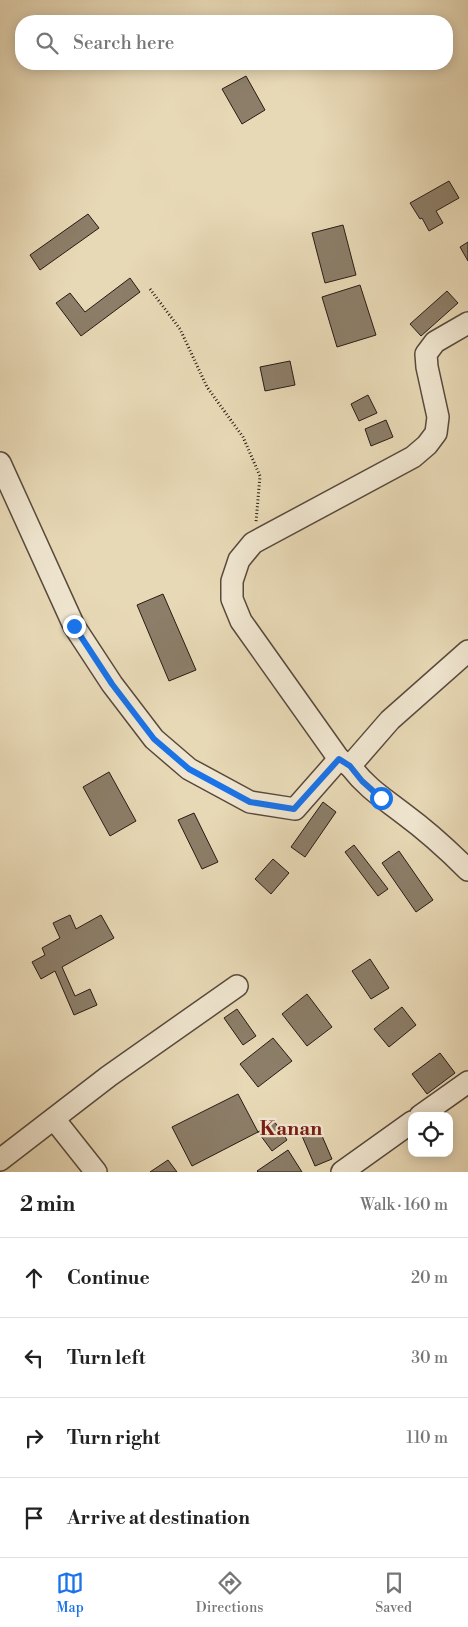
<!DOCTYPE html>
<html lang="en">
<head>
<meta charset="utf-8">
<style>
  body { margin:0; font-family:"Libre Bodoni",serif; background:#f6f6f6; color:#222 }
  .controls { position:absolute; right:15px; bottom:15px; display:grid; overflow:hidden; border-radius:10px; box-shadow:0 2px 12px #0003 }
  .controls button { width:45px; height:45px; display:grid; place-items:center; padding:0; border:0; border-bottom:1px solid #e0e0e0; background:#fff; color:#222; font:25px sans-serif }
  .stop { position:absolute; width:15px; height:15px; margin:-11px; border:4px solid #1a73e8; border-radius:50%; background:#fff }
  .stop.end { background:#1a73e8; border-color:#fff; box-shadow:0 1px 5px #0008 }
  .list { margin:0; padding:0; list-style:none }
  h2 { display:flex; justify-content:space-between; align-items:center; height:65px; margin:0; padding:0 20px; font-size:21px }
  h2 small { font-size:16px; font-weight:400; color:#767676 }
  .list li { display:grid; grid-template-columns:32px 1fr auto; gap:15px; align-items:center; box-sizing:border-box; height:80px; padding:0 20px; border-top:1px solid #e0e0e0 }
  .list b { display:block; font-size:19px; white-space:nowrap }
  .list em { font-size:16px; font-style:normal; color:#767676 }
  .icon { flex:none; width:28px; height:28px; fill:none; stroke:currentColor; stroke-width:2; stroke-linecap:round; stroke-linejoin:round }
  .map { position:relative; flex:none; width:468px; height:1172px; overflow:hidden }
  .search { position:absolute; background:#fff; box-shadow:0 2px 12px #0003; left:15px; right:15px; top:15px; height:55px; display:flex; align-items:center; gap:12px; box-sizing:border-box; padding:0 18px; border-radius:20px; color:#767676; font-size:19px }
  .sheet { height:385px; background:#fff }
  nav { display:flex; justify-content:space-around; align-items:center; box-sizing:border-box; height:70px; border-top:1px solid #e0e0e0; background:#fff; font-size:14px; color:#767676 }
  nav a { display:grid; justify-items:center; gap:2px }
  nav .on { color:#1a73e8 }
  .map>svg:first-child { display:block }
</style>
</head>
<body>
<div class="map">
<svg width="468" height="1172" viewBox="0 0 468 1172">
  <rect width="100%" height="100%" fill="#e8d9b6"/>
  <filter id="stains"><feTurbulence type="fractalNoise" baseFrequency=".004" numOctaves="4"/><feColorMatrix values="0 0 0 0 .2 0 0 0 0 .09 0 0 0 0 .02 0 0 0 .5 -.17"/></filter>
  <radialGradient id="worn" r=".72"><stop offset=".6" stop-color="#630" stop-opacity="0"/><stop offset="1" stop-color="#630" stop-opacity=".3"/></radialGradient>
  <!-- building -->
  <g fill="#8c7e69" stroke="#281b15">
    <polygon points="246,76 265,110 242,124 222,89"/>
    <polygon points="449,181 459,198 436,211 443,223 429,231 422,218 420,219 410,203"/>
    <polygon points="88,214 99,228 40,270 30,255"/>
    <polygon points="343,225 356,275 325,283 312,233"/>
    <polygon points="468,242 468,261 460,247"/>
    <polygon points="130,278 140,292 81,336 56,303 70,293 85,312"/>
    <polygon points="360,285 376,335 337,347 322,297"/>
    <polygon points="447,291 458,303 421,336 410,324"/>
    <polygon points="290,361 295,385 265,391 260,367"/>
    <polygon points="368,395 377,413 359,421 351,404"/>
    <polygon points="386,420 393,437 371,446 365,429"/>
    <polygon points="163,594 196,670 169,681 137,605"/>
    <polygon points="109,772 136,821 110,836 83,787"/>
    <polygon points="323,802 336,812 305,857 291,847"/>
    <polygon points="194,813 218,862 202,869 178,820"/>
    <polygon points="354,845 388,889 378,896 345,852"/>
    <polygon points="399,851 433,900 416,912 382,863"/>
    <polygon points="273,859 289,873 271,894 255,879"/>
    <polygon points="70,915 76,929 101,915 114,938 62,967 75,996 90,989 97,1005 74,1015 55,971 41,979 32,962 45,955 42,948 60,938 53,923"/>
    <polygon points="370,959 389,988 371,999 352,971"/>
    <polygon points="307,994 332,1027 307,1046 282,1014"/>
    <polygon points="402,1007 416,1025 389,1047 374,1029"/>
    <polygon points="237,1009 256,1036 243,1045 224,1018"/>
    <polygon points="273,1038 292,1061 258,1087 240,1064"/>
    <polygon points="440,1053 455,1073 427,1094 412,1074"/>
    <polygon points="238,1094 258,1132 192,1166 172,1127"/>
    <polygon points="274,1121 287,1140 272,1151 258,1132"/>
    <polygon points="319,1129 332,1159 315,1166 302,1136"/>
    <polygon points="288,1150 302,1172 258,1172 257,1171"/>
    <polygon points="168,1160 177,1172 150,1172"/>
  </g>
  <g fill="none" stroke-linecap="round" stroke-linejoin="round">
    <defs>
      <g id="street">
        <polyline points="0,463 74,626 112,684 154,739 189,769 250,802 295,809 339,759 350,766 390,720 468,651"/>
        <polyline points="339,759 241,621 232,599 232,581 239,560 253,543 413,457 427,445 436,433 438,417 427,367 426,354 435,342 468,323"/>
        <path d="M350,766C368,789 382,797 404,814C427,831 448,850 468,870"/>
        <polyline points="420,1116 468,1082"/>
        <polyline points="54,1119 96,1172"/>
        <polyline points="0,1160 109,1076 237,986"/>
        <polyline points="342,1172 412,1122"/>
      </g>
    </defs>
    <!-- street casing -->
    <use href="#street" stroke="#584a3d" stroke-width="24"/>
    <!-- path -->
    <polyline stroke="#281b15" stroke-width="3" stroke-dasharray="1 2.5" stroke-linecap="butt" points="150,289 180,329 207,387 243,437 260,476 256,522"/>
    <!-- street -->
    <use href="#street" stroke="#f0e6d0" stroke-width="21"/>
  </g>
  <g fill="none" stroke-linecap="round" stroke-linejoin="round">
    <!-- route -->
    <polyline stroke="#1a73e8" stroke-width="6" points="74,626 112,684 154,739 189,769 250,802 294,809 339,759 350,766 362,781 381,798"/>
  </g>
  <g text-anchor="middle" stroke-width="4.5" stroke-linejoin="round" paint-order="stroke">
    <!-- neighbourhood labels -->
    <g font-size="20" font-weight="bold" fill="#7a1f14" stroke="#f0e6d0">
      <text x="291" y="1135">Kanan</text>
    </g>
  </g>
  <rect width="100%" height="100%" filter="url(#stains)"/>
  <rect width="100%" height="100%" fill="url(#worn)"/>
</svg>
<div class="controls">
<button><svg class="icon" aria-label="locate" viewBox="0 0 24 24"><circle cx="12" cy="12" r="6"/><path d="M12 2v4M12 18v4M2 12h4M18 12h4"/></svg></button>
</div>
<div class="stop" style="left:381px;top:798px"></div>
<div class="stop end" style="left:74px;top:626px"></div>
<div class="search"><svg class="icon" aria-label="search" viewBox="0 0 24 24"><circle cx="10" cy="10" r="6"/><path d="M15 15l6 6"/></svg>Search here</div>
</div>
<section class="sheet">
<h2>2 min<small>Walk · 160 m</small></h2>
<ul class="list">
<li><svg class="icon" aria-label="ahead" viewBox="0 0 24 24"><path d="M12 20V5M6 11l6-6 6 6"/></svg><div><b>Continue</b></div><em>20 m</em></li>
<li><svg class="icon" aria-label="left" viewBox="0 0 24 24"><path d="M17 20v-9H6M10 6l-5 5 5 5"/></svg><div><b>Turn left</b></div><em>30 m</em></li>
<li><svg class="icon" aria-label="right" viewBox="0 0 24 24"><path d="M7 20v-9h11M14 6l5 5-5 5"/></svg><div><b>Turn right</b></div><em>110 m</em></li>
<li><svg class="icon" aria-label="arrive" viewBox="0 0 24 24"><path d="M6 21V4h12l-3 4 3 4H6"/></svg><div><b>Arrive at destination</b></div></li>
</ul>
</section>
<nav>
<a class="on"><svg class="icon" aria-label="map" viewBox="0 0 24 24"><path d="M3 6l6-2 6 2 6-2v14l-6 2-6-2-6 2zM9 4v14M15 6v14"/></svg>Map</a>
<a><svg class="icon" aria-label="directions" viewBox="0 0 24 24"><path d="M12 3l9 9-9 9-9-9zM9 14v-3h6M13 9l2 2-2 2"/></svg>Directions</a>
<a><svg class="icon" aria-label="saved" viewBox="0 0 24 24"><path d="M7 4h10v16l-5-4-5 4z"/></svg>Saved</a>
</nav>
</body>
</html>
